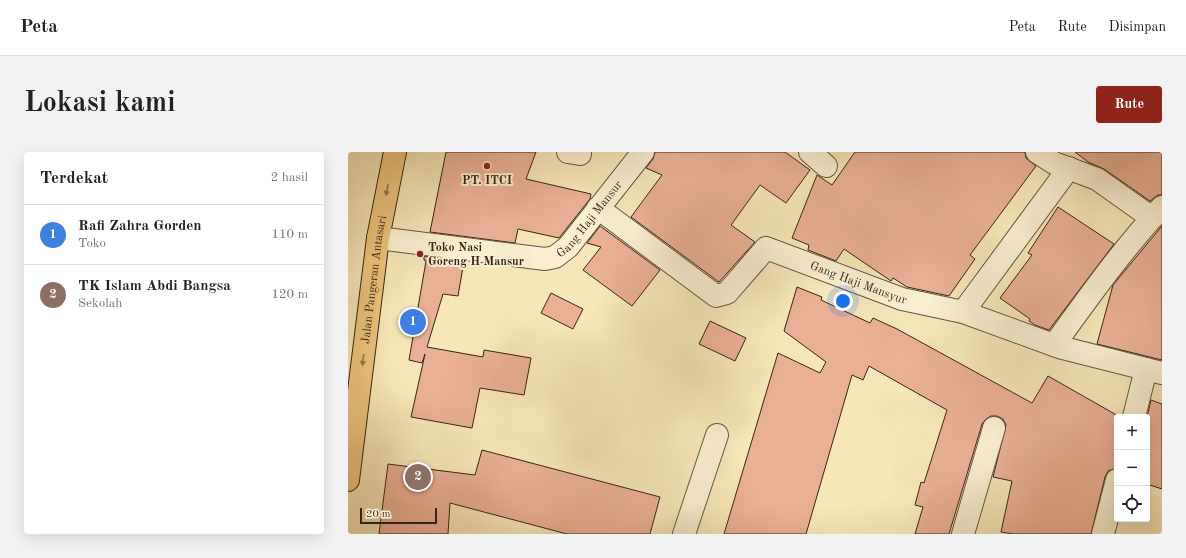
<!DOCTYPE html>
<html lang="id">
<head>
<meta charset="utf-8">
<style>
  body { margin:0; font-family:"Old Standard TT",serif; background:#f2f2f2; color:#202124 }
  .controls { position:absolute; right:12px; bottom:12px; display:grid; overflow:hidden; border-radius:4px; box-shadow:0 4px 16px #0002 }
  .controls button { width:36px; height:36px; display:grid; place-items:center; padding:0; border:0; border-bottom:1px solid #e0e0e0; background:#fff; color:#202124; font:20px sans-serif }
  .scale { position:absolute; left:12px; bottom:10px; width:77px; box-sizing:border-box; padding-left:4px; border:2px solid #372417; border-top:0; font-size:11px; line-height:14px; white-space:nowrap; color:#372417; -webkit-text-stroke:3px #faefd1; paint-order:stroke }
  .you { position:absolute; left:495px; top:149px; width:14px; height:14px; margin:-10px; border:3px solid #fff; border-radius:50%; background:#1a73e8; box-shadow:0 0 0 6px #1a73e833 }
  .badge { display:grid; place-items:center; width:26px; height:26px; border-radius:50%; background:#8f2418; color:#fff; font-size:13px; font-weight:700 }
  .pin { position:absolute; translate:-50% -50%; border:2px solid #fff; box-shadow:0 1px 4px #0006 }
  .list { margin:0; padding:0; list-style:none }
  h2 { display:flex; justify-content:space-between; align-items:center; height:52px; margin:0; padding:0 16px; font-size:17px }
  h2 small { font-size:13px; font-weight:400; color:#757577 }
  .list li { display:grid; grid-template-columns:26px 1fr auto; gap:12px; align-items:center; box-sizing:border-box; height:60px; padding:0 16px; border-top:1px solid #e0e0e0 }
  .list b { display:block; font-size:15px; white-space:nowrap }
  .list p { margin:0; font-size:13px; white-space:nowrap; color:#757577 }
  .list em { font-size:13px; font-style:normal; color:#757577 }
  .icon { flex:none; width:22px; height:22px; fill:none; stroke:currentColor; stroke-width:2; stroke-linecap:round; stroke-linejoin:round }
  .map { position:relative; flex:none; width:814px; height:382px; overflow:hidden; border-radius:4px }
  header { display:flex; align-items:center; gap:24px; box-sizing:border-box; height:56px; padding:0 20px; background:#fff; border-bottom:1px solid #e0e0e0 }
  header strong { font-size:19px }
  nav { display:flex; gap:22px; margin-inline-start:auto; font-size:14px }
  .intro { display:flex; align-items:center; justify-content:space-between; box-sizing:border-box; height:96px; padding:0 24px }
  h1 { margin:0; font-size:28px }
  .button { padding:10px 18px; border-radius:4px; background:#8f2418; color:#fff; font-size:14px; font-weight:700 }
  main { display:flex; gap:24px; padding:0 24px }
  aside { flex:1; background:#fff; border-radius:4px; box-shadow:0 4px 16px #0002 }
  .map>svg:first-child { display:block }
</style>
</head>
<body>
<header>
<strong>Peta</strong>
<nav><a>Peta</a><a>Rute</a><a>Disimpan</a></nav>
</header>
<div class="intro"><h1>Lokasi kami</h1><a class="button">Rute</a></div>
<main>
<aside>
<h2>Terdekat<small>2 hasil</small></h2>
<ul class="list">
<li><span class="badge" style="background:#3f7fe0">1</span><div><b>Rafi Zahra Gorden</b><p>Toko</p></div><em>110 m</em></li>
<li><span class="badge" style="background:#8d6e63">2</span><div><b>TK Islam Abdi Bangsa</b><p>Sekolah</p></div><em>120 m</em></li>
</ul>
</aside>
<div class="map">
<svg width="814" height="382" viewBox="0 0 814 382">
  <rect width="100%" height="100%" fill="#f7e7b8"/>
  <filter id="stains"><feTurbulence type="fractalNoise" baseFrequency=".005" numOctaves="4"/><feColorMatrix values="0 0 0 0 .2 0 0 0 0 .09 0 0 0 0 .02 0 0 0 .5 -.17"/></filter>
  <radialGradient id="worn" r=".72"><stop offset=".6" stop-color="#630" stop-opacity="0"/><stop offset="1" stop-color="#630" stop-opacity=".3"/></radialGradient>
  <!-- building -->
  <g fill="#e9b095" stroke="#372417">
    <polygon points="98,0 188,0 178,27 243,42 242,47 211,86 170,77 167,91 82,80"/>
    <polygon points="307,0 437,0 462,18 438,51 412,33 383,73 407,90 371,130 283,65 314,23 298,16 305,7"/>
    <polygon points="507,0 677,0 678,6 688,14 622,103 627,107 601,144 559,135 545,126 543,129 496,97 488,109 460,98 461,93 444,86 469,23 484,33"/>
    <polygon points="727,0 814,0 814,43 810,43 802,49 756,17 740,10"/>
    <polygon points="710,55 766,92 701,178 687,173 681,169 682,167 652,146 684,103 680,101"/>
    <polygon points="252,74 312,118 284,154 235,118 253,95 239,91"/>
    <polygon points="814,74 814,208 749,192 765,133"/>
    <polygon points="76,104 116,109 110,144 95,142 79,195 135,205 136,198 183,206 176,243 132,236 124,276 63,265 77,202 74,211 61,208 78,109 76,108"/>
    <polygon points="449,135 474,145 473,148 522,171 525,166 549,177 684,251 700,224 772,265 769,265 769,316 760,319 757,325 743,382 665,382 653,380 664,329 645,325 658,273 655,267 649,264 643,264 638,267 634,272 601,382 567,382 575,355 567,353 573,330 576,331 599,258 521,214 515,228 504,223 458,382 376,382 430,201 472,221 478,210 436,179"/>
    <polygon points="203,141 235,157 225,177 193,161"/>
    <polygon points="362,169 398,186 387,209 351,192"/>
    <polygon points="803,248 814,252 814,337 799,332 799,265"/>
    <polygon points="134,298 312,345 302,382 219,382 102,351 100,382 31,382 40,312 127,323"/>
  </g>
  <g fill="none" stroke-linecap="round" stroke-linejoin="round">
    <defs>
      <g id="minor">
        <polyline points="220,0 232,2"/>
        <polyline points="462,0 478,14"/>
        <polyline points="689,0 706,11 749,27 804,66"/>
        <path id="s1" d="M250,56L368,144L379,141L418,96L554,147L615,160L711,195L814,221"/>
        <path id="s2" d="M30,86L197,107L207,105L220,95L295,0"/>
        <polyline points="615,160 721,16"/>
        <path d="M706,193C740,146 774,98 814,55"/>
        <polyline points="786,265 798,217"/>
        <polyline points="336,382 369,283"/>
        <polyline points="615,382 646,276"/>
        <polyline points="755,382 769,328"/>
      </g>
      <g id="trunk">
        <path id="s3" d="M0,328L30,86L47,0"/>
      </g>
    </defs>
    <!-- minor casing -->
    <use href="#minor" stroke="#67553f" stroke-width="24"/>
    <!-- trunk casing -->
    <use href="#trunk" stroke="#372417" stroke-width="24"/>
    <!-- minor -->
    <use href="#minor" stroke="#faefd1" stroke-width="22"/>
    <!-- trunk -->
    <use href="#trunk" stroke="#ecc47c" stroke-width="22"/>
  </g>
  <!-- one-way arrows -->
  <defs><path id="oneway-solid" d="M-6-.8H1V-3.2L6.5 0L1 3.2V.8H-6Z"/></defs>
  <g fill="#92744a">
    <use href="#oneway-solid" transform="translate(39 38) rotate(102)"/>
    <use href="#oneway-solid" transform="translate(15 208) rotate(97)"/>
  </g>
  <!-- markers -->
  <g fill="#8f2418" stroke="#faefd1" stroke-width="1.5">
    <circle cx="139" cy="14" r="4"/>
    <circle cx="72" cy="102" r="4"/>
  </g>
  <g text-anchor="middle" stroke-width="4" stroke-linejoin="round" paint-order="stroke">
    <!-- poi labels -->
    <g font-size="12" font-weight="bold" fill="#372417" stroke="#faefd1">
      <text x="139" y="32">PT. ITCI</text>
      <text x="80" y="99" text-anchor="start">Toko Nasi<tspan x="80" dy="14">Goreng H Mansur</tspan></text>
    </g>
    <!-- street labels -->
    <g font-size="12" fill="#372417" stroke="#faefd1">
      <text dy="4" stroke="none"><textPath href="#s2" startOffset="230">Gang Haji Mansur</textPath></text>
      <text dy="4" stroke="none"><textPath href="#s3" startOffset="202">Jalan Pangeran Antasari</textPath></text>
      <text dy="4" stroke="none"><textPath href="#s1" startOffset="317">Gang Haji Mansyur</textPath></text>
    </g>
  </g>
  <rect width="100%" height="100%" filter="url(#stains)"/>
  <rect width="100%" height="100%" fill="url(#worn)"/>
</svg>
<div class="controls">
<button>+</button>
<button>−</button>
<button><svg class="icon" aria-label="locate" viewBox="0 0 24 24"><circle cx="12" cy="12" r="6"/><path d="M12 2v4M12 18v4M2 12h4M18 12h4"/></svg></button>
</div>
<div class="scale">20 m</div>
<div class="you"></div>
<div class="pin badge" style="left:65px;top:170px;background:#3f7fe0">1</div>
<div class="pin badge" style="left:70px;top:325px;background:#8d6e63">2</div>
</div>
</main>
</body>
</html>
